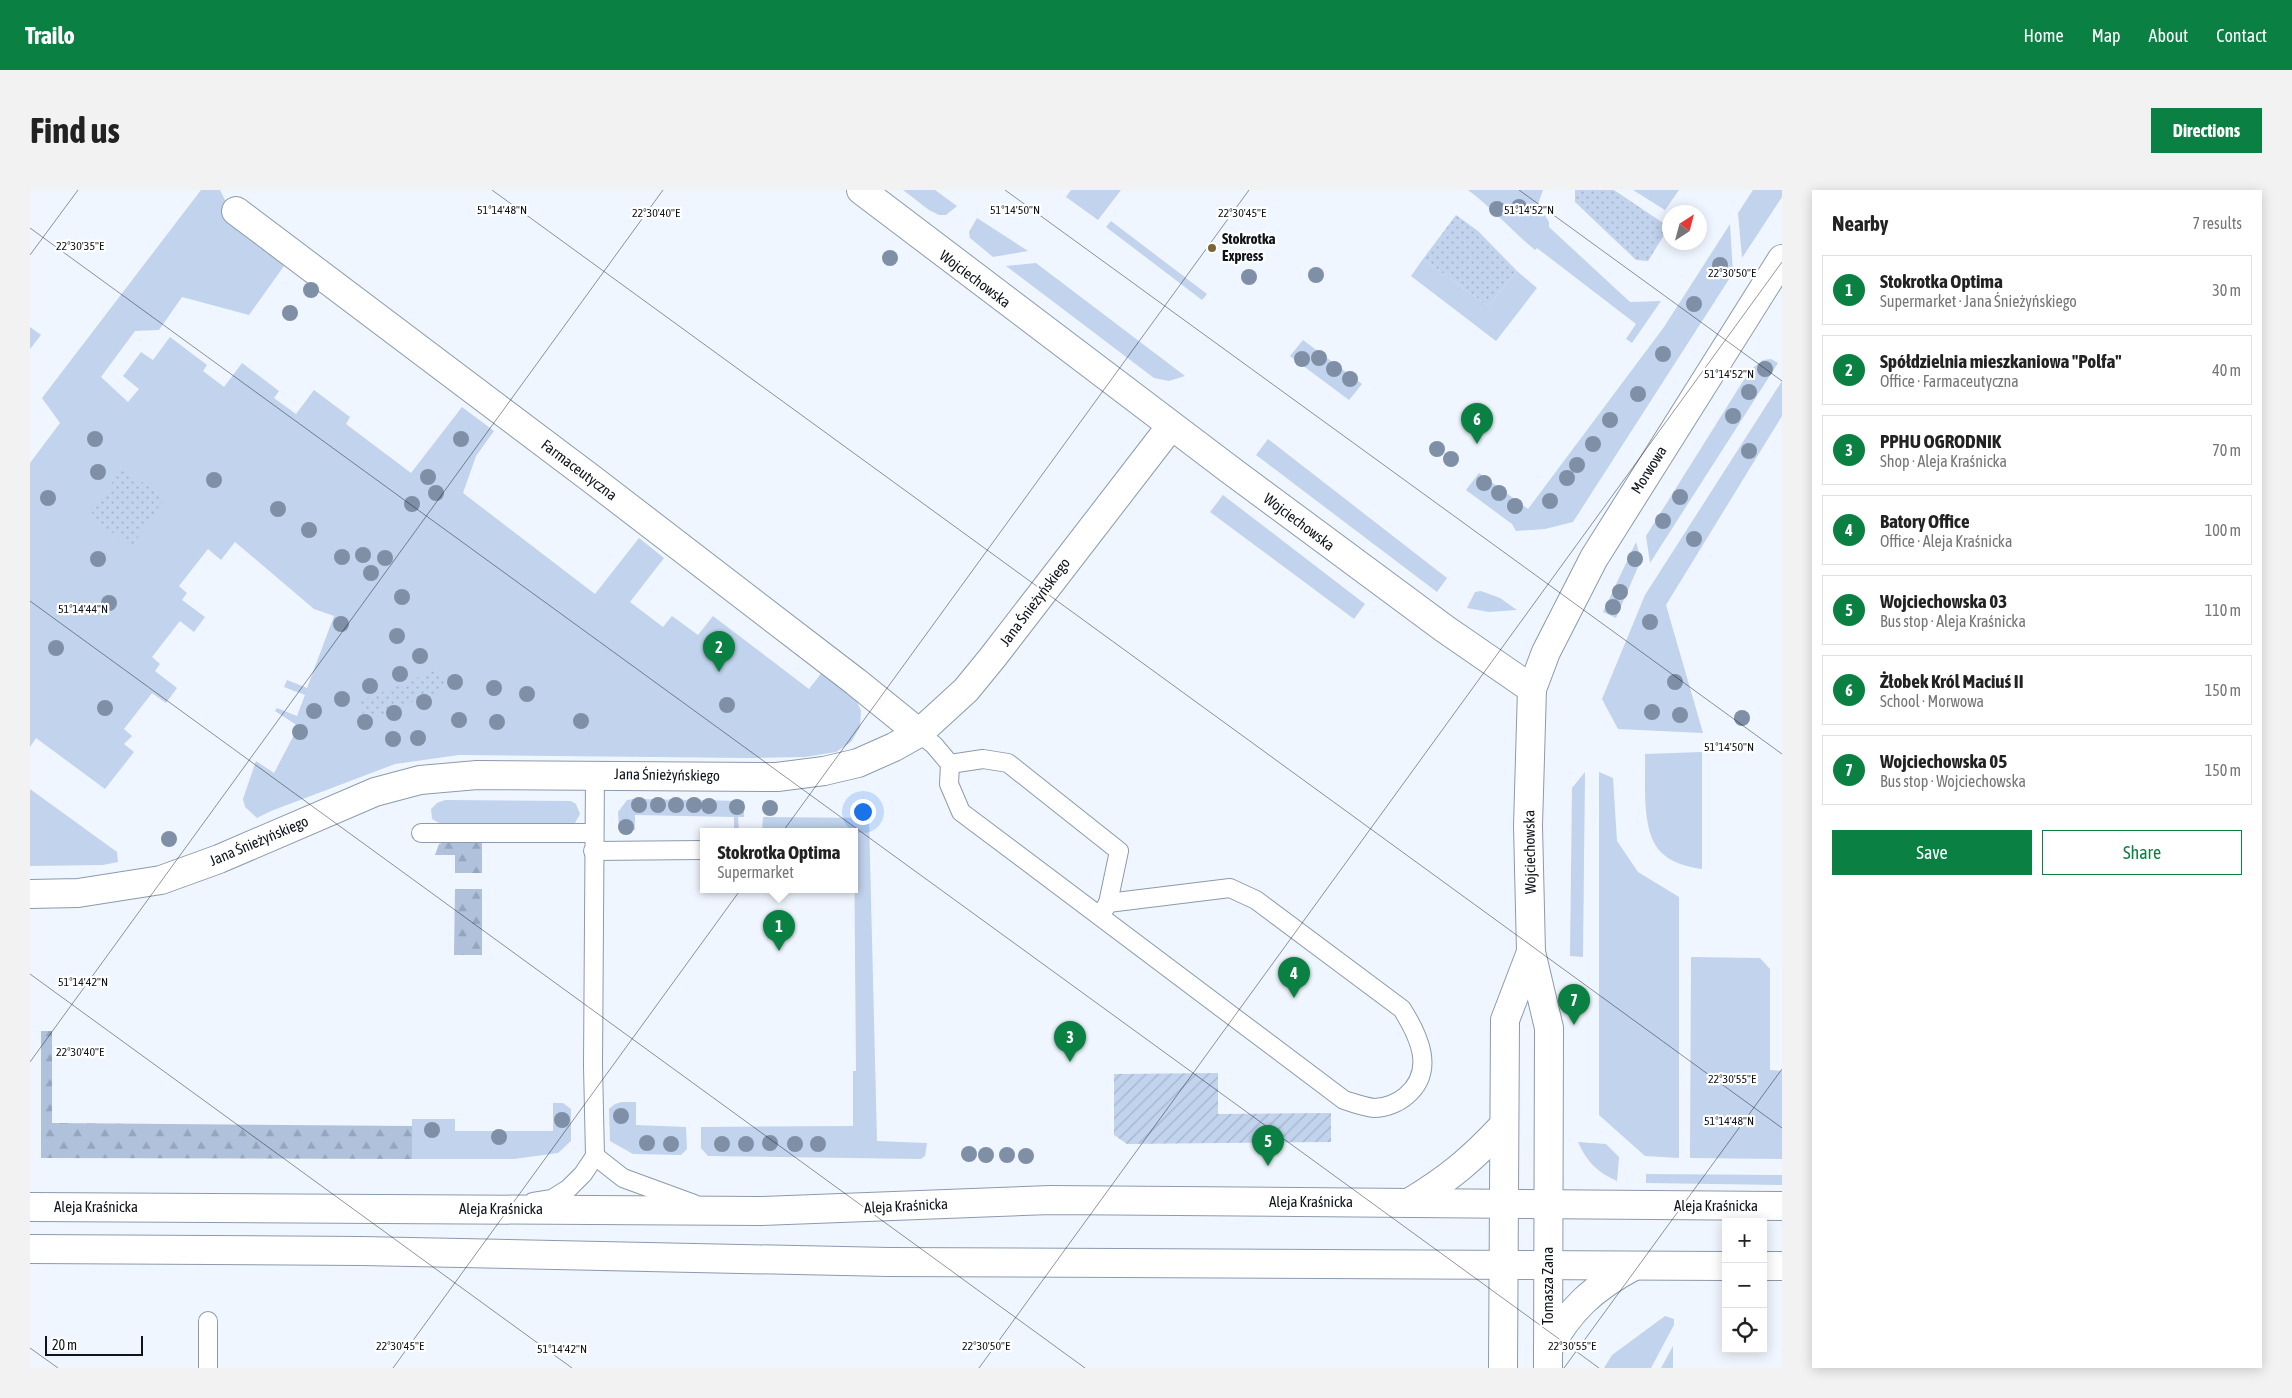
<!DOCTYPE html>
<html lang="en">
<head>
<meta charset="utf-8">
<style>
  body { margin:0; font-family:"Asap Condensed",sans-serif; background:#f2f2f2; color:#222 }
  .controls { position:absolute; right:15px; bottom:15px; display:grid; overflow:hidden; border-radius:0px; box-shadow:0 2px 12px #0003 }
  .controls button { width:45px; height:45px; display:grid; place-items:center; padding:0; border:0; border-bottom:1px solid #e0e0e0; background:#fff; color:#222; font:25px sans-serif }
  .compass { position:absolute; left:1632px; top:15px; width:45px; height:45px; border-radius:50%; background:#fff; box-shadow:0 2px 12px #0003; rotate:36deg }
  .scale { position:absolute; left:15px; bottom:12px; width:98px; box-sizing:border-box; padding-left:5px; border:2px solid #0f141b; border-top:0; font-size:14px; line-height:18px; white-space:nowrap; color:#0f141b; -webkit-text-stroke:4px #fff; paint-order:stroke }
  .you { position:absolute; left:832px; top:621px; width:18px; height:18px; margin:-12px; border:4px solid #fff; border-radius:50%; background:#1a73e8; box-shadow:0 0 0 8px #1a73e833 }
  .badge { display:grid; place-items:center; width:32px; height:32px; border-radius:50%; background:#0b8043; color:#fff; font-size:16px; font-weight:700 }
  .pin { position:absolute; translate:-50% -41px; filter:drop-shadow(0 1px 2px #0008) }
  .pin::after { content:''; position:absolute; top:26px; width:18px; height:15px; background:inherit; clip-path:polygon(0 0,100% 0,50% 100%) }
  .popup { position:absolute; left:670px; top:638px; width:158px; height:65px; box-sizing:border-box; display:grid; place-content:center; border-radius:0px; background:#fff; filter:drop-shadow(0 1px 4px #0005); font-size:16px; white-space:nowrap; color:#767676 }
  .popup b { font-size:19px; color:#222 }
  .popup::after { content:''; position:absolute; left:50%; top:100%; margin-left:-10px; border:10px solid transparent; border-top-color:#fff }
  .list { margin:0; padding:0; list-style:none }
  h2 { display:flex; justify-content:space-between; align-items:center; height:65px; margin:0; padding:0 20px; font-size:21px }
  h2 small { font-size:16px; font-weight:400; color:#767676 }
  .list li { display:grid; grid-template-columns:32px 1fr auto; gap:15px; align-items:center; box-sizing:border-box; height:70px; margin:0 10px 10px; padding:0 10px; border:1px solid #e0e0e0; border-radius:0px }
  .list b { display:block; font-size:19px; white-space:nowrap }
  .list p { margin:0; font-size:16px; white-space:nowrap; color:#767676 }
  .list em { font-size:16px; font-style:normal; color:#767676 }
  .actions { display:flex; gap:10px; padding:15px 20px }
  .actions a { flex:1; padding:11px 0; border:1px solid #0b8043; border-radius:0px; text-align:center; font-size:18px; color:#0b8043 }
  .actions .main { background:#0b8043; color:#fff }
  .icon { flex:none; width:28px; height:28px; fill:none; stroke:currentColor; stroke-width:2; stroke-linecap:round; stroke-linejoin:round }
  .map { position:relative; flex:none; width:1752px; height:1178px; overflow:hidden; border-radius:0px }
  header { display:flex; align-items:center; gap:30px; box-sizing:border-box; height:70px; padding:0 25px; background:#0b8043; color:#fff }
  header strong { font-size:24px }
  nav { display:flex; gap:28px; margin-inline-start:auto; font-size:18px }
  .intro { display:flex; align-items:center; justify-content:space-between; box-sizing:border-box; height:120px; padding:0 30px }
  h1 { margin:0; font-size:35px }
  .button { padding:12px 22px; border-radius:0px; background:#0b8043; color:#fff; font-size:18px; font-weight:700 }
  main { display:flex; gap:30px; padding:0 30px }
  aside { flex:1; background:#fff; border-radius:0px; box-shadow:0 2px 12px #0003 }
  .map>svg:first-child { display:block }
</style>
</head>
<body>
<header>
<strong>Trailo</strong>
<nav><a>Home</a><a>Map</a><a>About</a><a>Contact</a></nav>
</header>
<div class="intro"><h1>Find us</h1><a class="button">Directions</a></div>
<main>
<div class="map">
<svg width="1752" height="1178" viewBox="0 0 1752 1178">
  <defs>
    <pattern id="forest-firs" width="22" height="20" patternUnits="userSpaceOnUse" patternTransform="scale(1.25)"><rect width="22" height="20" fill="#afc1db"/><path d="M5 1l3.5 6h-7zM16 11l3.5 6h-7z" fill="#95a5bb"/></pattern>
    <pattern id="park-dots" width="8" height="8" patternUnits="userSpaceOnUse" patternTransform="scale(1.25)"><rect width="8" height="8" fill="#c1d3ed"/><path d="M2 2h.1M6 6h.1" fill="none" stroke="#a5b4cb" stroke-width="1.8" stroke-linecap="round"/></pattern>
    <pattern id="garden-furrows" width="10" height="10" patternUnits="userSpaceOnUse" patternTransform="scale(1.25)"><rect width="10" height="10" fill="#c1d3ed"/><path d="M-1 1l2-2M0 10L10 0M9 11l2-2" fill="none" stroke="#a5b4cb"/></pattern>
  </defs>
  <rect width="100%" height="100%" fill="#f0f6ff"/>
  <!-- grass -->
  <g fill="#c1d3ed">
    <polygon points="171,0 190,0 203,26 259,69 219,125 152,107 129,140 105,141 71,187 98,212 109,199 93,186 111,162 123,170 140,147 177,175 173,181 194,197 212,173 249,201 244,208 266,224 284,200 320,227 316,234 381,283 432,217 464,241 446,266 433,303 565,404 609,348 634,368 600,412 633,437 642,426 668,445 683,426 779,499 793,481 824,504 831,521 830,537 821,552 806,562 775,567 720,568 429,565 365,574 241,621 227,628 215,617 213,609 226,571 244,583 266,541 265,534 245,521 247,518 267,526 275,505 254,497 257,490 277,498 304,426 284,419 205,352 191,370 178,359 149,396 157,403 152,410 175,427 164,442 150,431 122,467 130,474 125,481 147,498 136,513 122,503 94,539 102,546 94,554 104,562 75,599 6,548 0,557 0,273 30,233 12,208"/>
    <polygon points="873,0 905,0 927,16 916,25 909,25 899,20"/>
    <polygon points="1041,0 1091,0 1068,30 1036,7"/>
    <path d="M1438,0H1513L1508,14L1519,32V37L1600,112L1631,111L1602,153L1596,149L1606,134L1507,58L1505,60C1482,41 1462,18 1438,0Z"/>
    <polygon points="1603,0 1649,0 1635,20"/>
    <polygon points="1723,0 1752,0 1752,7 1712,68 1708,23"/>
    <polygon points="947,28 998,61 963,67 940,48 939,42"/>
    <polygon points="1081,31 1177,104 1172,110 1076,37"/>
    <polygon points="1700,34 1703,83 1543,332 1515,339 1486,341 1482,334 1436,300 1449,283 1498,319 1634,137"/>
    <polygon points="1393,69 1458,116 1487,81 1507,98 1466,151 1381,86"/>
    <polygon points="1006,73 1155,186 1139,191 1124,188 976,76"/>
    <polygon points="0,137 11,145 0,159"/>
    <polygon points="1273,150 1332,194 1319,210 1260,166"/>
    <polygon points="1741,169 1748,173 1620,373 1616,346 1720,180 1733,170"/>
    <polygon points="1752,191 1752,226 1636,415 1673,543 1588,539 1572,509 1615,405"/>
    <polygon points="1238,249 1417,388 1407,402 1226,265"/>
    <polygon points="1193,305 1335,414 1324,429 1180,322"/>
    <polygon points="1606,352 1611,370 1586,428 1573,422"/>
    <polygon points="1451,401 1470,408 1487,420 1459,422 1437,418 1445,402"/>
    <path d="M1672,562V679C1659,677 1644,674 1633,664C1610,645 1616,592 1615,564Z"/>
    <polygon points="1555,582 1553,767 1540,766 1542,598"/>
    <polygon points="1569,582 1583,588 1587,651 1608,682 1649,707 1649,968 1615,966 1569,925"/>
    <polygon points="0,599 87,662 88,672 73,675 0,676"/>
    <polygon points="604,609 714,611 714,627 708,627 709,641 732,641 733,627 839,628 847,951 897,953 895,966 891,969 678,966 671,958 671,937 823,936 823,881 826,881 824,642 821,642 820,639 704,642 704,627 605,625 605,640 589,640 588,622 597,610"/>
    <polygon points="415,610 541,611 546,614 550,624 545,633 538,635 411,634 402,629 401,619 407,613"/>
    <polygon points="1661,767 1730,768 1740,779 1740,880 1752,881 1752,969 1660,968"/>
    <polygon points="592,912 606,912 606,935 656,937 657,959 651,965 603,964 580,951 579,919 585,914"/>
    <polygon points="523,913 533,913 541,919 541,951 528,963 484,969 382,969 382,929 425,929 425,941 523,941"/>
    <path d="M1548,952L1576,954L1589,967L1587,991C1567,982 1557,972 1548,952Z"/>
    <polygon points="1616,984 1752,985 1752,995 1616,993"/>
    <polygon points="1635,1126 1644,1129 1644,1135 1621,1178 1574,1178 1582,1165"/>
    <polygon points="1643,1156 1643,1178 1631,1178"/>
  </g>
  <!-- forest -->
  <g fill="url(#forest-firs)">
    <polygon points="415,652 452,652 452,683 425,683 425,665 405,665 409,654"/>
    <polygon points="425,699 452,699 452,765 424,765"/>
    <polygon points="11,841 22,841 22,933 382,936 382,969 11,968"/>
  </g>
  <!-- park -->
  <g fill="url(#park-dots)">
    <polygon points="1545,0 1584,0 1639,37 1618,71 1606,70 1545,12"/>
    <polygon points="1426,25 1448,41 1487,81 1458,116 1393,69"/>
    <polygon points="92,278 135,308 102,356 59,327"/>
    <polygon points="409,479 417,498 336,531 328,512"/>
  </g>
  <!-- garden -->
  <polygon fill="url(#garden-furrows)" points="1188,883 1188,924 1301,923 1301,952 1097,954 1084,945 1084,884"/>
  <g fill="none" stroke-linecap="round" stroke-linejoin="round">
    <defs>
      <g id="lane">
        <path d="M889,543L904,555L920,574L919,594L931,622L1314,910C1324,913 1334,917 1344,918C1355,918 1368,913 1376,906C1406,881 1389,846 1372,819L1226,710L1200,698L1078,713"/>
        <polyline points="920,574 953,569 978,573 1089,661 1078,713 1072,723"/>
        <polyline points="391,643 563,643"/>
        <polyline points="563,661 674,660"/>
        <polyline points="565,966 593,988 664,1014"/>
        <polyline points="503,1012 522,1009 538,999 553,984 565,966 563,876 565,585"/>
        <polyline points="178,1178 178,1131"/>
      </g>
      <g id="street">
        <polyline points="206,21 563,290 826,492 889,543"/>
        <polyline points="1502,499 1516,462 1564,368 1752,69"/>
        <polyline points="0,704 48,703 131,690 189,669 345,602 390,590 447,585 747,587 794,581 828,573 864,557 889,543 936,500 963,467 1141,236"/>
      </g>
      <g id="secondary">
        <polyline points="831,0 1199,279 1415,439 1502,499 1498,636 1501,762 1519,838 1518,1178"/>
        <path d="M1380,1012C1420,988 1442,969 1474,935"/>
        <polyline points="0,1017 731,1021 1021,1010 1752,1016"/>
        <polyline points="0,1059 331,1061 859,1072 1696,1076"/>
        <polyline points="1733,1076 1752,1076"/>
        <path d="M1518,1159C1540,1119 1563,1098 1604,1076"/>
        <polyline points="1473,1178 1475,830 1501,762"/>
      </g>
    </defs>
    <!-- lane casing -->
    <use href="#lane" stroke="#8c9aad" stroke-width="20"/>
    <!-- street casing -->
    <use href="#street" stroke="#8c9aad" stroke-width="30"/>
    <!-- secondary casing -->
    <use href="#secondary" stroke="#8c9aad" stroke-width="30"/>
    <!-- lane -->
    <use href="#lane" stroke="#fff" stroke-width="18"/>
    <!-- street -->
    <use href="#street" stroke="#fff" stroke-width="28"/>
    <!-- secondary -->
    <use href="#secondary" stroke="#fff" stroke-width="28"/>
  </g>
  <!-- trees -->
  <g fill="#7e8fa6">
    <circle cx="1489" cy="17" r="8"/>
    <circle cx="1467" cy="19" r="8"/>
    <circle cx="860" cy="68" r="8"/>
    <circle cx="1690" cy="75" r="8"/>
    <circle cx="1286" cy="85" r="8"/>
    <circle cx="1219" cy="87" r="8"/>
    <circle cx="281" cy="100" r="8"/>
    <circle cx="1664" cy="114" r="8"/>
    <circle cx="260" cy="123" r="8"/>
    <circle cx="1633" cy="164" r="8"/>
    <circle cx="1289" cy="168" r="8"/>
    <circle cx="1272" cy="169" r="8"/>
    <circle cx="1304" cy="179" r="8"/>
    <circle cx="1735" cy="179" r="8"/>
    <circle cx="1320" cy="189" r="8"/>
    <circle cx="1719" cy="202" r="8"/>
    <circle cx="1608" cy="204" r="8"/>
    <circle cx="1703" cy="226" r="8"/>
    <circle cx="1580" cy="230" r="8"/>
    <circle cx="65" cy="249" r="8"/>
    <circle cx="431" cy="249" r="8"/>
    <circle cx="1563" cy="254" r="8"/>
    <circle cx="1407" cy="259" r="8"/>
    <circle cx="1719" cy="261" r="8"/>
    <circle cx="1421" cy="269" r="8"/>
    <circle cx="1547" cy="275" r="8"/>
    <circle cx="68" cy="282" r="8"/>
    <circle cx="398" cy="287" r="8"/>
    <circle cx="1537" cy="288" r="8"/>
    <circle cx="184" cy="290" r="8"/>
    <circle cx="1454" cy="293" r="8"/>
    <circle cx="406" cy="303" r="8"/>
    <circle cx="1469" cy="303" r="8"/>
    <circle cx="1650" cy="307" r="8"/>
    <circle cx="18" cy="308" r="8"/>
    <circle cx="1520" cy="311" r="8"/>
    <circle cx="382" cy="314" r="8"/>
    <circle cx="1485" cy="316" r="8"/>
    <circle cx="248" cy="319" r="8"/>
    <circle cx="1633" cy="331" r="8"/>
    <circle cx="279" cy="340" r="8"/>
    <circle cx="1664" cy="349" r="8"/>
    <circle cx="333" cy="365" r="8"/>
    <circle cx="312" cy="367" r="8"/>
    <circle cx="355" cy="368" r="8"/>
    <circle cx="68" cy="369" r="8"/>
    <circle cx="1605" cy="369" r="8"/>
    <circle cx="341" cy="383" r="8"/>
    <circle cx="1590" cy="402" r="8"/>
    <circle cx="372" cy="407" r="8"/>
    <circle cx="79" cy="413" r="8"/>
    <circle cx="1583" cy="417" r="8"/>
    <circle cx="1620" cy="432" r="8"/>
    <circle cx="311" cy="434" r="8"/>
    <circle cx="367" cy="446" r="8"/>
    <circle cx="26" cy="458" r="8"/>
    <circle cx="390" cy="466" r="8"/>
    <circle cx="370" cy="484" r="8"/>
    <circle cx="425" cy="492" r="8"/>
    <circle cx="1645" cy="492" r="8"/>
    <circle cx="340" cy="496" r="8"/>
    <circle cx="464" cy="498" r="8"/>
    <circle cx="497" cy="504" r="8"/>
    <circle cx="312" cy="509" r="8"/>
    <circle cx="394" cy="512" r="8"/>
    <circle cx="697" cy="515" r="8"/>
    <circle cx="75" cy="518" r="8"/>
    <circle cx="284" cy="521" r="8"/>
    <circle cx="1622" cy="522" r="8"/>
    <circle cx="364" cy="523" r="8"/>
    <circle cx="1650" cy="525" r="8"/>
    <circle cx="1712" cy="528" r="8"/>
    <circle cx="429" cy="530" r="8"/>
    <circle cx="551" cy="531" r="8"/>
    <circle cx="335" cy="532" r="8"/>
    <circle cx="467" cy="532" r="8"/>
    <circle cx="270" cy="542" r="8"/>
    <circle cx="388" cy="548" r="8"/>
    <circle cx="363" cy="549" r="8"/>
    <circle cx="609" cy="615" r="8"/>
    <circle cx="628" cy="615" r="8"/>
    <circle cx="646" cy="615" r="8"/>
    <circle cx="664" cy="615" r="8"/>
    <circle cx="679" cy="616" r="8"/>
    <circle cx="707" cy="617" r="8"/>
    <circle cx="740" cy="618" r="8"/>
    <circle cx="596" cy="637" r="8"/>
    <circle cx="139" cy="649" r="8"/>
    <circle cx="591" cy="926" r="8"/>
    <circle cx="532" cy="930" r="8"/>
    <circle cx="402" cy="940" r="8"/>
    <circle cx="469" cy="947" r="8"/>
    <circle cx="617" cy="953" r="8"/>
    <circle cx="740" cy="953" r="8"/>
    <circle cx="641" cy="954" r="8"/>
    <circle cx="692" cy="954" r="8"/>
    <circle cx="716" cy="954" r="8"/>
    <circle cx="765" cy="954" r="8"/>
    <circle cx="788" cy="954" r="8"/>
    <circle cx="939" cy="964" r="8"/>
    <circle cx="956" cy="965" r="8"/>
    <circle cx="977" cy="965" r="8"/>
    <circle cx="996" cy="966" r="8"/>
  </g>
  <!-- ticks -->
  <path fill="none" stroke="#0f141b" stroke-width="1" stroke-opacity="0.45" d="M462,0L1752,938M975,0L1752,564M1489,0L1752,191M0,38L1569,1178M0,65L48,0M0,411L1055,1178M0,784L542,1178M0,872L633,0M0,1158L28,1178M363,1178L1219,0M949,1178L1752,72M1534,1178L1752,879"/>
  <!-- markers -->
  <circle fill="#7c6435" stroke="#fff" stroke-width="2" cx="1182" cy="58" r="5"/>
  <g text-anchor="middle" stroke-width="4.5" stroke-linejoin="round" paint-order="stroke">
    <!-- poi labels -->
    <g font-size="15" font-weight="bold" fill="#0f141b" stroke="#fff" text-anchor="start">
      <text x="1192" y="54">Stokrotka<tspan x="1192" dy="17">Express</tspan></text>
    </g>
    <!-- street labels -->
    <g font-size="15" fill="#0f141b" stroke="#fff">
      <text transform="translate(945 89) rotate(37)" y="5">Wojciechowska</text>
      <text transform="translate(549 280) rotate(37)" y="5">Farmaceutyczna</text>
      <text transform="translate(1619 280) rotate(-58)" y="5">Morwowa</text>
      <text transform="translate(1269 332) rotate(37)" y="5">Wojciechowska</text>
      <text transform="translate(1005 412) rotate(-53)" y="5">Jana Śnieżyńskiego</text>
      <text transform="translate(637 585) rotate(1)" y="5">Jana Śnieżyńskiego</text>
      <text transform="translate(229 651) rotate(-23)" y="5">Jana Śnieżyńskiego</text>
      <text transform="translate(1500 662) rotate(-91)" y="5">Wojciechowska</text>
      <text x="1281" y="1017">Aleja Kraśnicka</text>
      <text transform="translate(876 1016) rotate(-3)" y="5">Aleja Kraśnicka</text>
      <text x="1686" y="1021">Aleja Kraśnicka</text>
      <text x="66" y="1022">Aleja Kraśnicka</text>
      <text x="471" y="1024">Aleja Kraśnicka</text>
      <text transform="translate(1518 1096) rotate(-90)" y="5">Tomasza Zana</text>
    </g>
  </g>
  <g font-size="12" text-anchor="middle" fill="#0f141b" stroke="#fff" stroke-width="4.5" stroke-linejoin="round" paint-order="stroke">
    <text x="985" y="24">51°14'50"N</text>
    <text x="472" y="24">51°14'48"N</text>
    <text x="1499" y="24">51°14'52"N</text>
    <text x="626" y="27">22°30'40"E</text>
    <text x="1212" y="27">22°30'45"E</text>
    <text x="50" y="60">22°30'35"E</text>
    <text x="1702" y="87">22°30'50"E</text>
    <text x="1699" y="188">51°14'52"N</text>
    <text x="53" y="423">51°14'44"N</text>
    <text x="1699" y="561">51°14'50"N</text>
    <text x="53" y="796">51°14'42"N</text>
    <text x="50" y="866">22°30'40"E</text>
    <text x="1702" y="893">22°30'55"E</text>
    <text x="1699" y="935">51°14'48"N</text>
    <text x="370" y="1160">22°30'45"E</text>
    <text x="956" y="1160">22°30'50"E</text>
    <text x="1542" y="1160">22°30'55"E</text>
    <text x="532" y="1163">51°14'42"N</text>
  </g>
</svg>
<div class="controls">
<button>+</button>
<button>−</button>
<button><svg class="icon" aria-label="locate" viewBox="0 0 24 24"><circle cx="12" cy="12" r="6"/><path d="M12 2v4M12 18v4M2 12h4M18 12h4"/></svg></button>
</div>
<svg class="compass" viewBox="-18 -18 36 36"><path d="M0-13l5 13h-10z" fill="#e53935"/><path d="M0 13l5-13h-10z" fill="#767676"/></svg>
<div class="scale">20 m</div>
<div class="you"></div>
<div class="pin badge" style="left:749px;top:761px">1</div>
<div class="popup"><b>Stokrotka Optima</b>Supermarket</div>
<div class="pin badge" style="left:689px;top:482px">2</div>
<div class="pin badge" style="left:1040px;top:872px">3</div>
<div class="pin badge" style="left:1264px;top:808px">4</div>
<div class="pin badge" style="left:1238px;top:976px">5</div>
<div class="pin badge" style="left:1447px;top:254px">6</div>
<div class="pin badge" style="left:1544px;top:835px">7</div>
</div>
<aside>
<h2>Nearby<small>7 results</small></h2>
<ul class="list">
<li><span class="badge">1</span><div><b>Stokrotka Optima</b><p>Supermarket · Jana Śnieżyńskiego</p></div><em>30 m</em></li>
<li><span class="badge">2</span><div><b>Spółdzielnia mieszkaniowa &quot;Polfa&quot;</b><p>Office · Farmaceutyczna</p></div><em>40 m</em></li>
<li><span class="badge">3</span><div><b>PPHU OGRODNIK</b><p>Shop · Aleja Kraśnicka</p></div><em>70 m</em></li>
<li><span class="badge">4</span><div><b>Batory Office</b><p>Office · Aleja Kraśnicka</p></div><em>100 m</em></li>
<li><span class="badge">5</span><div><b>Wojciechowska 03</b><p>Bus stop · Aleja Kraśnicka</p></div><em>110 m</em></li>
<li><span class="badge">6</span><div><b>Żłobek Król Maciuś II</b><p>School · Morwowa</p></div><em>150 m</em></li>
<li><span class="badge">7</span><div><b>Wojciechowska 05</b><p>Bus stop · Wojciechowska</p></div><em>150 m</em></li>
</ul>
<div class="actions"><a class="main">Save</a><a>Share</a></div>
</aside>
</main>
</body>
</html>
